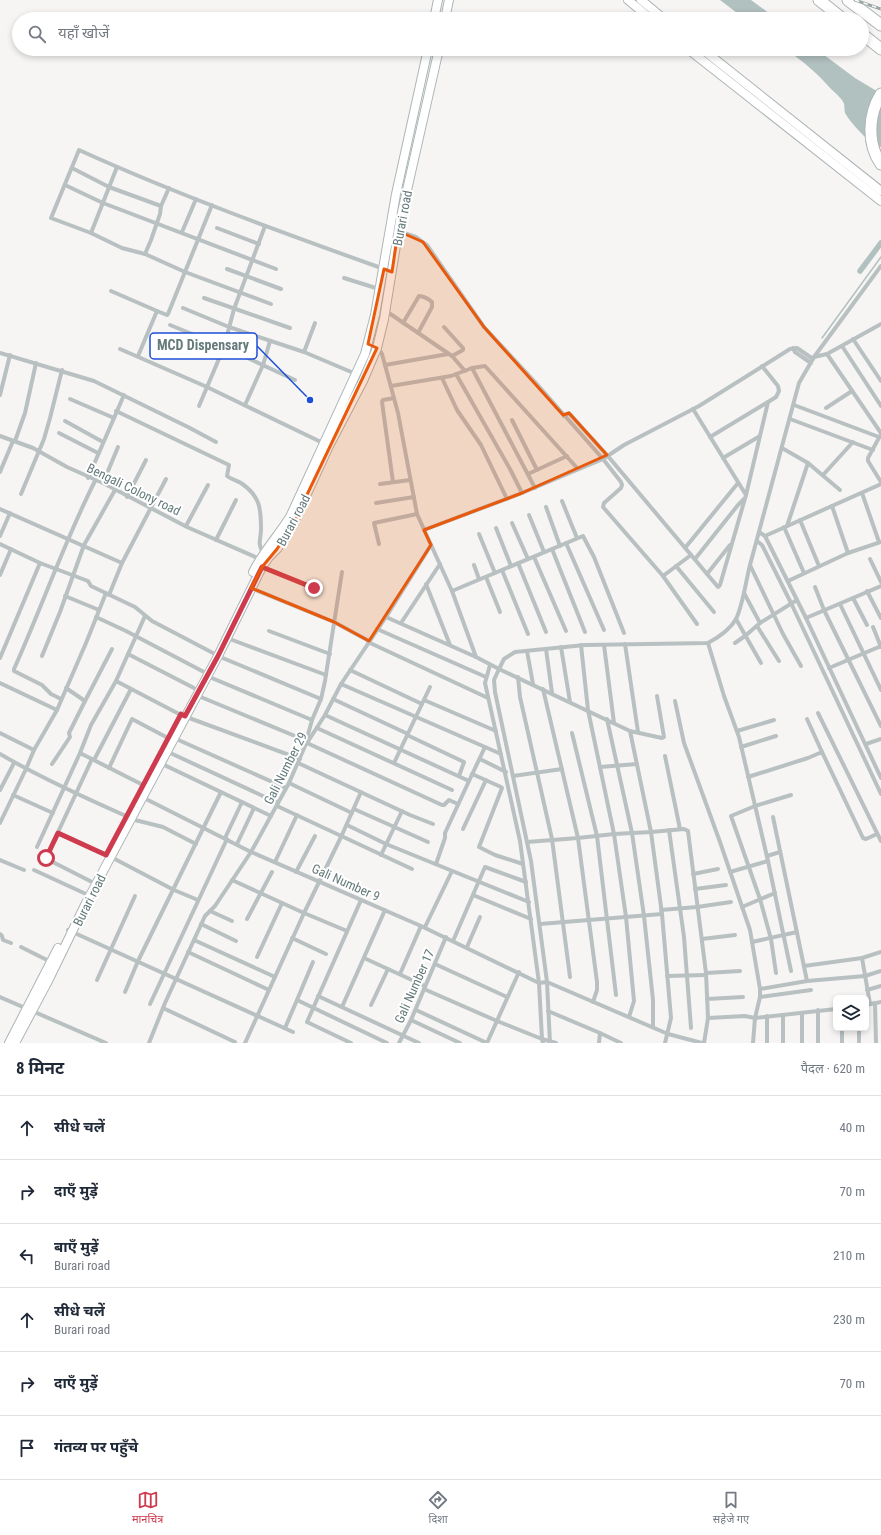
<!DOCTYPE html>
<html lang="hi">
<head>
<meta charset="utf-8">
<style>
  body { margin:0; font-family:"Roboto Condensed","Noto Sans Devanagari",sans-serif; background:#f6f6f7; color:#1f2937 }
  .controls { position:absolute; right:12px; bottom:12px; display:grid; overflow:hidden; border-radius:6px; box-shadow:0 2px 6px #0003 }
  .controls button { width:36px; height:36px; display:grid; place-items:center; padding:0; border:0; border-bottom:1px solid #e0e1e3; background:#fff; color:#1f2937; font:20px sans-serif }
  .stop { position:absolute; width:12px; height:12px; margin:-9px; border:3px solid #ce3b4e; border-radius:50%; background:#fff }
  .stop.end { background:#ce3b4e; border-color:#fff; box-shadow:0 1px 4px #0008 }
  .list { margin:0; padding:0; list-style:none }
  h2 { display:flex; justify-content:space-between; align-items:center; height:52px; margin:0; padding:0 16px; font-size:17px }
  h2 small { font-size:13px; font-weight:400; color:#747a83 }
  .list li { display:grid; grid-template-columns:26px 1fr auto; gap:12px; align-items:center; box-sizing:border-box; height:64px; padding:0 16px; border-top:1px solid #e0e1e3 }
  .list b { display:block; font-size:15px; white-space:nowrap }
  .list p { margin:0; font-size:13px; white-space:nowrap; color:#747a83 }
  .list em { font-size:13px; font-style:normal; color:#747a83 }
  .icon { flex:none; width:22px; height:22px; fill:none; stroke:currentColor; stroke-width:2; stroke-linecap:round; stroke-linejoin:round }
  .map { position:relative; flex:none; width:881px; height:1043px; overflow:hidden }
  .search { position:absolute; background:#fff; box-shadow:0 2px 6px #0003; left:12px; right:12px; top:12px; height:44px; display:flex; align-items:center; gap:10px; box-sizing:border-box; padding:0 14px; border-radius:22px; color:#747a83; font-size:15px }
  .sheet { height:436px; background:#fff }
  nav { display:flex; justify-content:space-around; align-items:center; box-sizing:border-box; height:56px; border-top:1px solid #e0e1e3; background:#fff; font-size:11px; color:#747a83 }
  nav a { display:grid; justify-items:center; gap:2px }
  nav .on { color:#ce3b4e }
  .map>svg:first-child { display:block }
</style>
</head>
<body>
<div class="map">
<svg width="881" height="1043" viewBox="0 0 881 1043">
  <rect width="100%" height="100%" fill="#f6f5f3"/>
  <!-- water -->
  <g fill="#b1c1bf">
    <polygon points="720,0 751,0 777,19 745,19"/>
    <path d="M785,49H816L855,78L875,90L881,96V147C871,146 850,122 845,113C844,110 845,108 844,104C843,100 836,93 832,90C819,75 802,60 785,49Z"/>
  </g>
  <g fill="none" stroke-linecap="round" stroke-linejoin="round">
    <!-- stream -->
    <polyline stroke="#b1c1bf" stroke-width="1.5" points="822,338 881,257"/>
    <!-- canal -->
    <polyline stroke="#b1c1bf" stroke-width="5.5" points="860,271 881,243"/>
    <defs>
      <g id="secondary">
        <polyline points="628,0 651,19"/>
        <polyline points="641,0 664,19"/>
        <polyline points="434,19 438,0"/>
        <polyline points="445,19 449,0"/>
        <polyline points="688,49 881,201"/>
        <polyline points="702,49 881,191"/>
        <path d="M253,572C263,552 278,536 290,517L365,354L375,315L396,194L428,49"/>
        <polyline points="9,1043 58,948"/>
        <polyline points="15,1043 48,981 86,903 218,656 262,567 269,557 277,549 293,524 329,446 363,381 377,348 384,319 400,221 439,49"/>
      </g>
      <g id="highway">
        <polyline points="819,0 843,19"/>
        <polyline points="848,0 881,25"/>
        <polyline points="862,34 881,49"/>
        <path d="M881,94C868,115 867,144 881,164"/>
      </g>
    </defs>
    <!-- secondary casing -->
    <use href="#secondary" stroke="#acb5b6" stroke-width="10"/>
    <!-- highway casing -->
    <use href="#highway" stroke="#aeb4b5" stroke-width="13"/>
    <!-- street -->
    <g stroke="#b9c0c1" stroke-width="4">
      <polyline points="72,168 109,187 161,206"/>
      <polyline points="65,185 103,203 276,269"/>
      <polyline points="265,226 234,309 224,347 295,380"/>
      <polyline points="217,228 259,244"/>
      <polyline points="398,231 416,237 427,245 484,327 535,382 603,459 621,482 622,485 621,488 604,503 603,507 663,576 697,624"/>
      <polyline points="182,232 196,199"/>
      <polyline points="91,233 117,167"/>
      <polyline points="145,254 151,240 160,214 161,206 169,188"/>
      <polyline points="227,269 281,289"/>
      <polyline points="344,278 379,289"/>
      <polyline points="111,291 157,311 138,356"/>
      <polyline points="204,298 290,328"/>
      <path d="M271,304L185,272L145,254L122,248L91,233L51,218L79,150C178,195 281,232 384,269"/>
      <polyline points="183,308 229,327 304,352 356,374"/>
      <polyline points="157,311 167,315 168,314 212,205"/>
      <polyline points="386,311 452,356 465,371"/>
      <path d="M403,323L419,296C423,296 429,299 432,302V307L418,333"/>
      <polyline points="170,325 224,347 199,406"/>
      <polyline points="444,327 463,348 463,350 452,356"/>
      <polyline points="853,339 881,381"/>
      <polyline points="368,344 379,349 382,354 398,413 417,514 452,591 476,657 499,669 494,680 495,692 531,861 547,982 550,1043"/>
      <polyline points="842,346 881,406"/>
      <polyline points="793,348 795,352 811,363"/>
      <polyline points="120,349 207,387 323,443"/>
      <polyline points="304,352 315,323"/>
      <polyline points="0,353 94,381 188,427 216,442"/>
      <polyline points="827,354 881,433"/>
      <polyline points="814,357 827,354 881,324"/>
      <polyline points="385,365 448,354"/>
      <polyline points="472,368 535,488"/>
      <polyline points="456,374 510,469 522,493"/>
      <polyline points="442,378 457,410 481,445 507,499"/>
      <polyline points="391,386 451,376 472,368 485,366 578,469"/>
      <polyline points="0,395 10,355"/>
      <polyline points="70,399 114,418"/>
      <polyline points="245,405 263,365 270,341"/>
      <polyline points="794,405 879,437"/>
      <polyline points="826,408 852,391"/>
      <path d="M116,411L229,465L227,476C231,479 236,480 241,483C260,496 261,508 261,529C261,540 257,542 263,553"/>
      <polyline points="564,416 569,413 607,455 718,587 720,585 746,495 693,409"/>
      <polyline points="790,419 873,450"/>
      <polyline points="512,420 537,470"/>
      <polyline points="65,421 103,442"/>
      <polyline points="59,433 98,453"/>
      <polyline points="0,436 33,448 67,467 103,483 187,527 260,559"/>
      <polyline points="880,436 868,458 868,461 881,482"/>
      <polyline points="710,437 768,402"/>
      <polyline points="15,441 25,413 36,363"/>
      <polyline points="782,448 808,463 840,490"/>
      <polyline points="723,458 760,436"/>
      <polyline points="0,472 13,441"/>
      <polyline points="528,474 567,456"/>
      <polyline points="823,475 853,442"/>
      <polyline points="88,478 124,395"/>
      <polyline points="393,482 382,402 383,400 394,398"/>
      <polyline points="103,483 118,447"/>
      <polyline points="380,484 410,480"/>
      <polyline points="862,493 879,542"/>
      <polyline points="21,494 44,439 50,418 62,370"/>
      <polyline points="746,495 768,402 776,397 779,391 778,386 762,366"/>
      <polyline points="127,497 146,460"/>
      <polyline points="562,501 577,538"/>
      <polyline points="376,503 414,497"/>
      <polyline points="832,506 848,553"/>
      <polyline points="546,507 560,546"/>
      <polyline points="0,509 122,563 109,595"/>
      <polyline points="529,515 544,552"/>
      <polyline points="800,520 819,566"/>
      <polyline points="512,523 528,559"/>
      <polyline points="186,526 208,485"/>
      <polyline points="787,526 808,463"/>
      <polyline points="784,527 804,573"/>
      <polyline points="496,528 511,566"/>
      <polyline points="424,530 522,493 603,459 624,445 699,406 790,349 797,348 813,359"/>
      <polyline points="759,532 765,536 806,618 881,778"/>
      <polyline points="479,534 495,573"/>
      <polyline points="0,536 10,513"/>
      <polyline points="765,536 881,484"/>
      <polyline points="216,540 236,500"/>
      <polyline points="757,541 762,545 791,603 881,794"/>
      <polyline points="566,543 604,630"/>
      <polyline points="0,544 40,563 88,581 91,586 135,607 152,621 213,653"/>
      <polyline points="379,544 374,523 417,514"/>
      <polyline points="685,548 738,483"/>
      <polyline points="552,549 585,632"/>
      <polyline points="534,557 566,631"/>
      <polyline points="695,559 738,505 744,499"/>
      <polyline points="870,559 881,582"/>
      <polyline points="122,563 166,479"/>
      <polyline points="518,563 546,632"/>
      <polyline points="474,565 479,579"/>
      <polyline points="750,565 783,634 801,666"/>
      <polyline points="676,566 714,612"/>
      <polyline points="262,567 314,588"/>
      <polyline points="502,570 528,634"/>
      <polyline points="707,574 730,545"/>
      <polyline points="0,575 11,549"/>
      <polyline points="663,576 691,555"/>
      <polyline points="486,577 500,612"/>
      <polyline points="788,581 848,553 881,542"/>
      <polyline points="426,584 450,645"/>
      <polyline points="815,587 824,610 881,726"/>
      <polyline points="251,588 334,622 369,641"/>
      <polyline points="452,591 583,536 594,557 624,633"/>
      <polyline points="867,591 881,618"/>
      <polyline points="744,593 760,623"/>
      <polyline points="65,596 99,610"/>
      <polyline points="853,598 867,625"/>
      <polyline points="840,604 881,690"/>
      <polyline points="96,617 126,631 204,672"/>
      <polyline points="386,617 476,657"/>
      <polyline points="806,618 881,586"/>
      <polyline points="736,619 761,663"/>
      <polyline points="401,623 440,564"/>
      <polyline points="757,626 779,661"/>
      <polyline points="873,627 881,647"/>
      <polyline points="377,629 486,677"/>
      <polyline points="269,631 330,654"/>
      <polyline points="227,638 326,675"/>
      <polyline points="368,642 488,698"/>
      <polyline points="708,643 724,696 739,737 768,861 791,971"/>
      <polyline points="735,643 745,636 760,623 797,600"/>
      <polyline points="625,644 638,732"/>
      <polyline points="581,645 588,710 614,834 626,917 634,1001 629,1017"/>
      <polyline points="604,645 614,723"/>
      <polyline points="561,647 570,702"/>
      <polyline points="546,649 552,693"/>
      <polyline points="527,651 533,684"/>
      <polyline points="128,654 194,688"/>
      <polyline points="42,656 60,612 84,545 115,490"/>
      <polyline points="218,656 321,699"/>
      <polyline points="0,658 40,563"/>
      <polyline points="490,665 485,683 520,841 539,983 542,1039 543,1043"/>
      <polyline points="829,668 881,646"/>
      <polyline points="350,670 422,704"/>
      <polyline points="207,676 312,720"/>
      <polyline points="518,677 520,697 552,839 570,977"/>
      <polyline points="116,681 181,715 300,759"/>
      <polyline points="0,683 57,710"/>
      <polyline points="341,684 501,754"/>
      <polyline points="66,688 85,701 112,649"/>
      <polyline points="543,689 578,838 597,982 597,990 593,1002"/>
      <polyline points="196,695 307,741"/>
      <path d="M61,699L51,694L42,685L14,671V669C42,607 64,542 95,481"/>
      <polyline points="333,699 408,734"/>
      <polyline points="424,700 496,731"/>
      <polyline points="675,701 684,743 720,842 750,930 760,989 760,997 755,1018 753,1043"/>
      <polyline points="818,713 881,841"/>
      <polyline points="325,715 469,781 485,747"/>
      <polyline points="607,719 632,833 644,916 653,1000 653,1027"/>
      <polyline points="807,719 822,752"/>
      <polyline points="317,728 452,790"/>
      <polyline points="630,731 662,738 664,737 657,696"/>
      <polyline points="737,731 774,720"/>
      <polyline points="0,733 34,750"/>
      <polyline points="572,733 597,836 616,995"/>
      <polyline points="407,735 464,762 459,776"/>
      <polyline points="174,738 286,788"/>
      <polyline points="306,742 312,720 321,699 325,681 342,572"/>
      <polyline points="307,743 442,805 444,805 449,800 458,804"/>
      <polyline points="866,744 881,739"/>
      <polyline points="741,747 776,736"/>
      <polyline points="166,751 278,803"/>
      <polyline points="80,753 143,785"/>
      <path d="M0,754C41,778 83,797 126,816"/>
      <polyline points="665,756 680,829"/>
      <polyline points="480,759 506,772"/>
      <polyline points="94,760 131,689"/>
      <polyline points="160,763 271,816"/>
      <polyline points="298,763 410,815 433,824"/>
      <polyline points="394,763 430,687"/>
      <polyline points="52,764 70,737 69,733 85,701"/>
      <polyline points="600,767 637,764"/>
      <polyline points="109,768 132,719 168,738"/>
      <polyline points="472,774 501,787 502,788 479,847 495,855 523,864"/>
      <polyline points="513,776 562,769"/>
      <polyline points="748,777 808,758 822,752 863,838 866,839 877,834"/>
      <polyline points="289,783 352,813"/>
      <polyline points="0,790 14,763"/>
      <polyline points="13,795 53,813"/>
      <polyline points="142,797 251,852 421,926 539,983 547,982 668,1034 702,1043"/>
      <polyline points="277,806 412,869"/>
      <polyline points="354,809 428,842"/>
      <polyline points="773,817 807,981"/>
      <polyline points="131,819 163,827 196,844"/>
      <polyline points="0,823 26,769 34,750 57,710 86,643 106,593"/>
      <polyline points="347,825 386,844 529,902"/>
      <polyline points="463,829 486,780"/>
      <polyline points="669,830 684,937 691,1028"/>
      <polyline points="58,833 106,855"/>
      <polyline points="225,838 242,802"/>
      <path d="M527,842L578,838L614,834L651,832L630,731L499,669L504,659L515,652L585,645L708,643C719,637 730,630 736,619C743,605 746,580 750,565L799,383L814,357L881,266"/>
      <polyline points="237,844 254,808"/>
      <polyline points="37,847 80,753 91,725 116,681 145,616"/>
      <polyline points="381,855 402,811"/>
      <polyline points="41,856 92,882"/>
      <polyline points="767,856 780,852"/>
      <polyline points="111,857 174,890 198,900"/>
      <polyline points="46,858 92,759"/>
      <polyline points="0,860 24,870"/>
      <polyline points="275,862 297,815"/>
      <polyline points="436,864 445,838 445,833 469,781"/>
      <polyline points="34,870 86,894"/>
      <polyline points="296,872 315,836"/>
      <polyline points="730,872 768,861"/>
      <polyline points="693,874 718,869"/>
      <polyline points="232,880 304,913 347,931"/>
      <polyline points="695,889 726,885"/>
      <polyline points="473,895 531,919"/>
      <polyline points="742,907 775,893"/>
      <polyline points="661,910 697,907 731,902"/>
      <polyline points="210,911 232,921"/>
      <polyline points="247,919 272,872"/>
      <polyline points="201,924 236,941"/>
      <polyline points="540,924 662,914"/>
      <polyline points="425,927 452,871"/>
      <polyline points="68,930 293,1032"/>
      <polyline points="0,934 2,936 3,940 11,943"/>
      <polyline points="292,938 326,954"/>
      <polyline points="702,939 735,935"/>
      <polyline points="194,940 275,977"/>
      <polyline points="453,941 485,867 526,882"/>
      <polyline points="752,942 797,932"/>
      <polyline points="21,947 51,962"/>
      <polyline points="467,947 480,917"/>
      <polyline points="188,952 269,990"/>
      <polyline points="257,957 282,903"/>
      <polyline points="364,958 425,986"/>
      <polyline points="862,958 870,1004"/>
      <polyline points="435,964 507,997"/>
      <polyline points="804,966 862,958 881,952"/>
      <polyline points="706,973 740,971"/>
      <polyline points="776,973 771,939 760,899 731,816 755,806 791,795"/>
      <polyline points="400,974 421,926"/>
      <polyline points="667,976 706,975"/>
      <polyline points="97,980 135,896"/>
      <polyline points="424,989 497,1021 542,1039 556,1043"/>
      <polyline points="760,989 807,981 865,976 881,971"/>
      <polyline points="867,990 881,986"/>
      <polyline points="125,992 138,961 221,792"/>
      <polyline points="318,996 419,1043"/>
      <polyline points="0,997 106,1043"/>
      <polyline points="760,997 811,990"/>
      <polyline points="707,999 743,997"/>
      <polyline points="297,1000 313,962"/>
      <polyline points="875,1003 876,1043"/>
      <polyline points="150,1004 227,839"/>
      <polyline points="371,1005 388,969"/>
      <polyline points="866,1005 881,1002"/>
      <polyline points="342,1007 385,910"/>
      <polyline points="163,1008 235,1042"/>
      <polyline points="416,1010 487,1043"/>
      <polyline points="818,1010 818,1043"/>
      <polyline points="548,1011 600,1033 599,1043"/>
      <polyline points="802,1013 802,1043"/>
      <polyline points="783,1015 783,1043"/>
      <polyline points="411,1020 460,1043"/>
      <polyline points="285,1028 297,1000 387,1043"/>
      <polyline points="842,1028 842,1043"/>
      <polyline points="859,1028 859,1043"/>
      <polyline points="600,1033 621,1043"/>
      <polyline points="149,1043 165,1003 205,916 215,906 251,852 289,783 305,746 325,715 341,684 386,617 431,545"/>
      <polyline points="245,1043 304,913 341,837 361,792"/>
      <polyline points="351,1043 307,1022 361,900"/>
      <polyline points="399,1043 411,1020 446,937"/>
      <polyline points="487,1043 519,972"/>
      <polyline points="665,1043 671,1018 662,914 651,832 684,829 688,831 706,973 708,1018"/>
      <polyline points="704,1043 708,1018 745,1016 755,1018 836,1009"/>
      <polyline points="767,1043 767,1016"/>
    </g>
    <!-- secondary -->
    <use href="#secondary" stroke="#fff" stroke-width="8"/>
    <!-- highway -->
    <use href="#highway" stroke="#fff" stroke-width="11"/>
    <defs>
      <polyline id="rail" points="855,0 881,9"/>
    </defs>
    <!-- rail casing -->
    <use href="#rail" stroke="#9ca6a7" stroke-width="3"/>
    <!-- rail -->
    <use href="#rail" stroke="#fff" stroke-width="1.5" stroke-dasharray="4.5" stroke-linecap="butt"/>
  </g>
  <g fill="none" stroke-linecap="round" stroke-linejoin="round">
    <!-- route -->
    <polyline stroke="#ce3b4e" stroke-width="5" points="46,858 58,833 106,855 181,714 185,716 218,656 262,567 314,588"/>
  </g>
  <!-- marked area -->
  <path fill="#e8590c" fill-opacity="0.2" stroke="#e8590c" stroke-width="3" stroke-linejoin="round" d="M398,231L423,242L484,327L563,415L569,413L607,455L522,493L424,530L431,545L369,641L334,622L251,588L262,567L277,549L293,524L377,348L368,344L384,269L392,272Z"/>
  <g text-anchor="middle" stroke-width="4" stroke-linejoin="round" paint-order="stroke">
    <!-- street labels -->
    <g font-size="13" fill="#657a7b" stroke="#fff">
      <text transform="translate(402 218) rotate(-79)" y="5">Burari road</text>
      <text transform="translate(134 489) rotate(26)" y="5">Bengali Colony road</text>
      <text transform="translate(293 520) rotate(-62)" y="5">Burari road</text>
      <text transform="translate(285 768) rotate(-63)" y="5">Gali Number 29</text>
      <text transform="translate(346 882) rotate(24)" y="5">Gali Number 9</text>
      <text transform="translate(89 900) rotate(-63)" y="5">Burari road</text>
      <text transform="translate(414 986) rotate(-66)" y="5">Gali Number 17</text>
    </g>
  </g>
  <!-- callouts -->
  <path fill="none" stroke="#1d4ed8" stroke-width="1.5" d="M310 400L257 346"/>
  <circle fill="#1d4ed8" stroke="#fff" stroke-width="1.5" cx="310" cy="400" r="4"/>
  <rect fill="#fff" stroke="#1d4ed8" stroke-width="1.5" x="150" y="333" width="107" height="26" rx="4"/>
  <g font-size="14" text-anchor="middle" font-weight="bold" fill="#657a7b">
    <text x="203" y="350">MCD Dispensary</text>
  </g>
</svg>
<div class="controls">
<button><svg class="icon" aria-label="layers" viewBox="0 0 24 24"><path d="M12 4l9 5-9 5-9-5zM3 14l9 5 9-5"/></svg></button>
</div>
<div class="stop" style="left:46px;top:858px"></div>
<div class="stop end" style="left:314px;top:588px"></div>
<div class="search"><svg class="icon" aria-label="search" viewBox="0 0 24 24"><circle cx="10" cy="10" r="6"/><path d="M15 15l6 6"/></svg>यहाँ खोजें</div>
</div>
<section class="sheet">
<h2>8 मिनट<small>पैदल · 620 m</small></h2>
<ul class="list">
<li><svg class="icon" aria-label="ahead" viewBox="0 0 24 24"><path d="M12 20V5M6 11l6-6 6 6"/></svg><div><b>सीधे चलें</b></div><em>40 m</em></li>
<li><svg class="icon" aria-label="right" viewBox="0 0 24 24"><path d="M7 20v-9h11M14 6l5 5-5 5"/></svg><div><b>दाएँ मुड़ें</b></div><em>70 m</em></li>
<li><svg class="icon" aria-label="left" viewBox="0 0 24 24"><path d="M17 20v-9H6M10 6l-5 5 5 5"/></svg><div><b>बाएँ मुड़ें</b><p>Burari road</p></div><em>210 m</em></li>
<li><svg class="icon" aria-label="ahead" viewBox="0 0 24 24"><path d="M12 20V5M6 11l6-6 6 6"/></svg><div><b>सीधे चलें</b><p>Burari road</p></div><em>230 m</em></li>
<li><svg class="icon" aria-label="right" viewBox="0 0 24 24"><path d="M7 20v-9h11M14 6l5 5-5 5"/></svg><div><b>दाएँ मुड़ें</b></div><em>70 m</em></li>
<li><svg class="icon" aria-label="arrive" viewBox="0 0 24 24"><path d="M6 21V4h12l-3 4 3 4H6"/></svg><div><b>गंतव्य पर पहुँचे</b></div></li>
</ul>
</section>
<nav>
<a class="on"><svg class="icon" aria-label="map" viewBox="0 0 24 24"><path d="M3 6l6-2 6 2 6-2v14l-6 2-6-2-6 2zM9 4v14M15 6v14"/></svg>मानचित्र</a>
<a><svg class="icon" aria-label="directions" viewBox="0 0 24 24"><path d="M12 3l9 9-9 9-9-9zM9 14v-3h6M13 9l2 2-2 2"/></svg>दिशा</a>
<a><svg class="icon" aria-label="saved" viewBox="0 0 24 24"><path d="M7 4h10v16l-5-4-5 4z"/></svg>सहेजे गए</a>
</nav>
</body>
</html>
